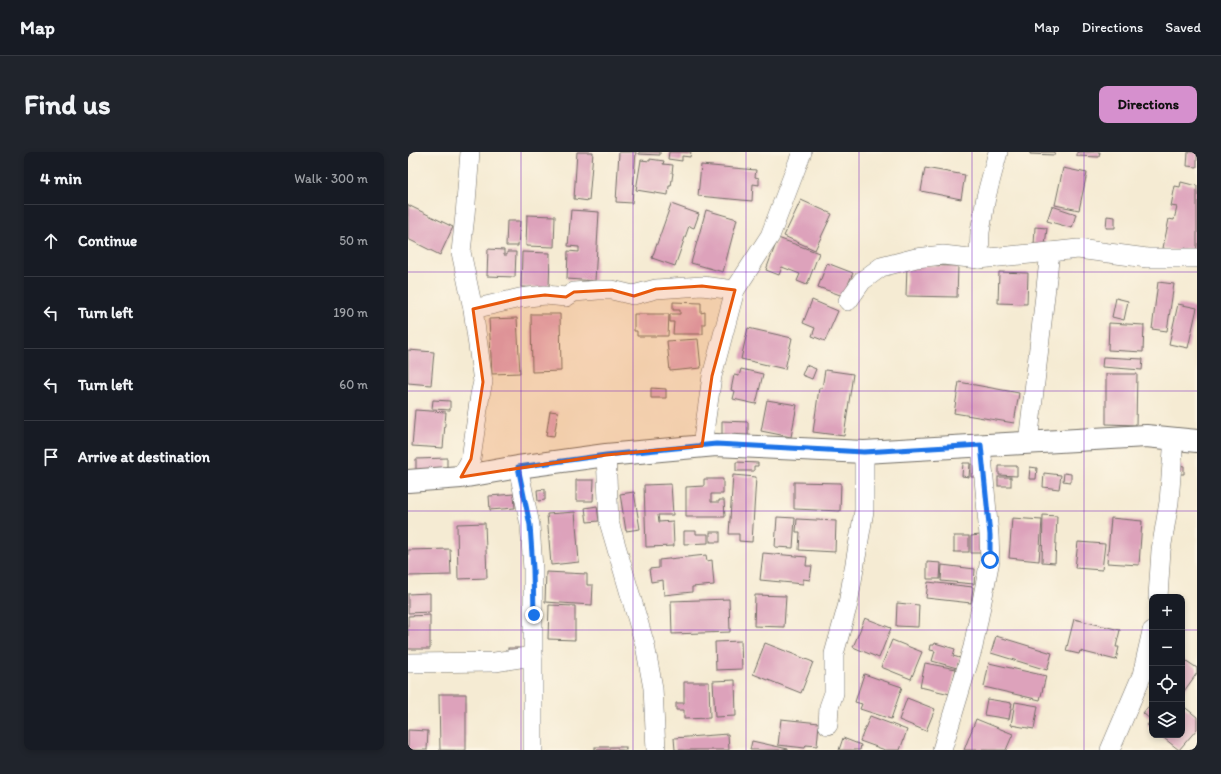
<!DOCTYPE html>
<html lang="en">
<head>
<meta charset="utf-8">
<style>
  body { margin:0; font-family:Itim,sans-serif; background:#20242c; color:#f1f3f6 }
  .controls { position:absolute; right:12px; bottom:12px; display:grid; overflow:hidden; border-radius:8px; box-shadow:0 2px 6px #0003 }
  .controls button { width:36px; height:36px; display:grid; place-items:center; padding:0; border:0; border-bottom:1px solid #363941; background:#171b24; color:#f1f3f6; font:20px sans-serif }
  .stop { position:absolute; width:12px; height:12px; margin:-9px; border:3px solid #1a73e8; border-radius:50%; background:#fff }
  .stop.end { background:#1a73e8; border-color:#fff; box-shadow:0 1px 4px #0008 }
  .list { margin:0; padding:0; list-style:none }
  h2 { display:flex; justify-content:space-between; align-items:center; height:52px; margin:0; padding:0 16px; font-size:17px }
  h2 small { font-size:13px; font-weight:400; color:#9ea1a6 }
  .list li { display:grid; grid-template-columns:26px 1fr auto; gap:12px; align-items:center; box-sizing:border-box; height:72px; padding:0 16px; border-top:1px solid #363941 }
  .list b { display:block; font-size:15px; white-space:nowrap }
  .list em { font-size:13px; font-style:normal; color:#9ea1a6 }
  .icon { flex:none; width:22px; height:22px; fill:none; stroke:currentColor; stroke-width:2; stroke-linecap:round; stroke-linejoin:round }
  .map { position:relative; flex:none; width:789px; height:598px; overflow:hidden; border-radius:8px }
  header { display:flex; align-items:center; gap:24px; box-sizing:border-box; height:56px; padding:0 20px; background:#171b24; border-bottom:1px solid #363941 }
  header strong { font-size:19px }
  nav { display:flex; gap:22px; margin-inline-start:auto; font-size:14px }
  .intro { display:flex; align-items:center; justify-content:space-between; box-sizing:border-box; height:96px; padding:0 24px }
  h1 { margin:0; font-size:28px }
  .button { padding:10px 18px; border-radius:8px; background:#d690ce; color:#111; font-size:14px; font-weight:700 }
  main { display:flex; gap:24px; padding:0 24px }
  aside { flex:1; background:#171b24; border-radius:8px; box-shadow:0 2px 6px #0003 }
  .map>svg:first-child { display:block }
</style>
</head>
<body>
<header>
<strong>Map</strong>
<nav><a>Map</a><a>Directions</a><a>Saved</a></nav>
</header>
<div class="intro"><h1>Find us</h1><a class="button">Directions</a></div>
<main>
<aside>
<h2>4 min<small>Walk · 300 m</small></h2>
<ul class="list">
<li><svg class="icon" aria-label="ahead" viewBox="0 0 24 24"><path d="M12 20V5M6 11l6-6 6 6"/></svg><div><b>Continue</b></div><em>50 m</em></li>
<li><svg class="icon" aria-label="left" viewBox="0 0 24 24"><path d="M17 20v-9H6M10 6l-5 5 5 5"/></svg><div><b>Turn left</b></div><em>190 m</em></li>
<li><svg class="icon" aria-label="left" viewBox="0 0 24 24"><path d="M17 20v-9H6M10 6l-5 5 5 5"/></svg><div><b>Turn left</b></div><em>60 m</em></li>
<li><svg class="icon" aria-label="arrive" viewBox="0 0 24 24"><path d="M6 21V4h12l-3 4 3 4H6"/></svg><div><b>Arrive at destination</b></div></li>
</ul>
</aside>
<div class="map">
<svg width="789" height="598" viewBox="0 0 789 598">
  <rect width="100%" height="100%" fill="#fcf5e5"/>
  <filter id="ink" filterUnits="userSpaceOnUse"><feTurbulence type="fractalNoise" baseFrequency=".025" numOctaves="2"/><feDisplacementMap in="SourceGraphic" scale="8" xChannelSelector="R" yChannelSelector="G"/><feConvolveMatrix kernelMatrix="1 2 1 2 8 2 1 2 1" color-interpolation-filters="sRGB"/></filter>
  <filter id="wash" filterUnits="userSpaceOnUse"><feTurbulence type="fractalNoise" baseFrequency=".012" numOctaves="4" result="noise"/><feDisplacementMap in="SourceGraphic" scale="16" xChannelSelector="R" yChannelSelector="G"/><feGaussianBlur stdDeviation="0.9" result="paint"/><feColorMatrix in="noise" values="0 0 0 0 0 0 0 0 0 0 0 0 0 0 0 0 0 1.4 0 .05"/><feComposite in="paint" operator="in"/></filter>
  <g filter="url(#wash)">
    <rect width="100%" height="100%" fill="#f5ebd3"/>
    <g id="blocks">
      <!-- building -->
      <g fill="#dda2bb">
        <polygon points="169,0 185,0 181,49 166,47"/>
        <polygon points="211,0 228,0 224,51 208,50"/>
        <polygon points="231,0 252,0 252,3 231,2"/>
        <polygon points="261,0 283,0 282,5 274,4 274,9 260,7"/>
        <polygon points="622,0 647,0 647,3 622,2"/>
        <polygon points="669,0 692,0 691,5 669,4"/>
        <polygon points="780,0 789,0 789,15 779,14"/>
        <polygon points="242,7 256,9 255,12 265,13 264,21 265,21 263,34 261,34 260,43 228,38 233,8 242,9"/>
        <polygon points="293,13 348,18 347,25 351,26 351,33 345,32 344,49 290,44"/>
        <polygon points="517,16 557,23 553,47 513,39"/>
        <polygon points="655,16 679,21 671,58 647,53"/>
        <polygon points="773,30 789,34 789,93 788,99 777,96 776,100 755,96 761,67 766,68 769,55 763,54 767,34 772,35"/>
        <polygon points="393,48 424,62 407,98 376,84"/>
        <polygon points="263,52 291,62 286,76 281,74 267,114 244,106"/>
        <polygon points="0,53 45,75 32,103 0,87"/>
        <polygon points="644,54 668,62 664,76 639,69"/>
        <polygon points="163,58 191,60 187,129 159,127 160,99 171,100 171,95 160,94"/>
        <polygon points="298,58 329,67 315,120 283,111"/>
        <polygon points="119,63 147,64 146,95 118,94"/>
        <polygon points="699,64 707,65 707,76 698,76"/>
        <polygon points="99,69 112,69 110,94 98,94"/>
        <polygon points="627,75 639,76 637,94 626,93"/>
        <polygon points="370,86 411,101 399,133 389,129 392,122 374,115 371,123 358,118"/>
        <polygon points="80,97 96,98 96,103 99,103 99,100 108,100 107,125 79,124"/>
        <polygon points="114,100 142,101 141,136 113,135"/>
        <polygon points="419,111 445,121 435,144 410,135"/>
        <polygon points="499,113 550,114 549,145 498,144"/>
        <polygon points="591,120 620,121 619,152 590,151"/>
        <polygon points="750,130 766,132 759,179 744,177"/>
        <polygon points="708,146 720,149 716,168 704,165"/>
        <polygon points="404,148 430,159 417,189 404,184 407,176 395,171"/>
        <polygon points="265,150 293,151 293,161 297,160 297,172 295,172 295,182 265,182 266,170 262,170 262,162 272,162 272,158 265,158"/>
        <polygon points="770,152 789,156 780,196 761,192"/>
        <polygon points="123,162 152,162 153,219 124,220"/>
        <polygon points="226,162 261,162 260,184 229,184 229,179 226,179"/>
        <polygon points="109,166 112,221 84,222 81,167"/>
        <polygon points="701,171 736,173 735,200 700,198"/>
        <polygon points="340,176 384,186 377,217 333,207"/>
        <polygon points="290,187 293,216 262,219 259,189"/>
        <polygon points="0,198 26,200 23,233 0,231"/>
        <polygon points="695,205 735,207 734,218 694,215"/>
        <polygon points="398,213 408,217 404,227 394,223"/>
        <polygon points="333,217 355,222 348,252 325,247 327,239 323,238 326,223 331,224"/>
        <polygon points="417,218 445,222 436,284 405,280 411,236 414,236"/>
        <polygon points="698,222 729,222 728,273 698,272"/>
        <polygon points="551,230 611,241 606,271 546,261"/>
        <polygon points="243,236 258,237 258,246 243,246"/>
        <polygon points="25,248 42,249 42,258 24,257"/>
        <polygon points="359,248 389,253 383,285 353,279"/>
        <polygon points="7,258 38,260 35,296 4,294"/>
        <polygon points="142,259 150,260 146,285 138,284"/>
        <polygon points="314,269 340,270 340,286 314,285"/>
        <polygon points="39,306 39,321 8,322 8,307"/>
        <polygon points="328,310 350,311 350,314 346,314 346,319 328,319"/>
        <polygon points="555,311 562,311 561,325 554,324"/>
        <polygon points="563,312 571,313 570,325 563,325"/>
        <polygon points="770,313 776,314 776,322 769,322"/>
        <polygon points="591,314 609,314 609,324 591,323"/>
        <polygon points="622,315 629,316 628,327 621,327"/>
        <polygon points="636,321 653,323 651,337 635,335"/>
        <polygon points="656,321 663,322 663,330 655,329"/>
        <polygon points="325,323 348,325 344,390 331,389 331,382 321,382"/>
        <rect x="590" y="325" width="13" height="9"/>
        <polygon points="296,327 315,327 315,342 303,342 303,350 311,350 311,348 316,348 317,365 278,365 278,335 296,334"/>
        <polygon points="168,328 186,328 185,349 168,349"/>
        <polygon points="386,330 433,331 432,359 386,357"/>
        <polygon points="263,332 265,363 250,363 251,370 265,369 266,394 238,395 236,333"/>
        <polygon points="137,337 137,348 130,349 129,338"/>
        <polygon points="226,340 232,377 218,379 212,342"/>
        <polygon points="106,342 107,356 82,358 81,344"/>
        <polygon points="189,354 191,369 179,370 177,356"/>
        <polygon points="167,360 171,410 143,413 139,362"/>
        <polygon points="635,363 649,364 647,411 634,410"/>
        <polygon points="369,365 387,366 385,396 367,395"/>
        <polygon points="604,366 634,368 631,409 601,406"/>
        <polygon points="703,366 734,369 731,413 699,411"/>
        <polygon points="389,367 428,369 427,400 391,398 392,380 388,380"/>
        <polygon points="77,371 79,426 50,427 49,372"/>
        <polygon points="276,379 288,379 288,382 300,382 300,391 276,392"/>
        <rect x="302" y="380" width="10" height="10"/>
        <polygon points="572,383 573,401 563,401 563,384"/>
        <rect x="546" y="384" width="15" height="16"/>
        <polygon points="670,390 697,392 694,418 667,416"/>
        <polygon points="42,397 43,423 0,424 0,398"/>
        <polygon points="355,401 399,405 398,414 404,414 402,428 395,427 395,432 352,428"/>
        <polygon points="298,403 299,409 304,408 306,433 284,435 284,440 256,443 255,428 243,430 241,417 251,416 251,408"/>
        <polygon points="519,410 533,411 532,427 519,427"/>
        <polygon points="534,413 567,417 566,432 533,429"/>
        <polygon points="138,420 179,422 179,433 185,433 184,453 137,450"/>
        <polygon points="520,430 565,435 563,451 518,446"/>
        <polygon points="22,441 22,460 0,461 0,442"/>
        <polygon points="347,443 378,444 376,475 346,474"/>
        <polygon points="321,447 322,480 264,482 263,449"/>
        <polygon points="489,451 511,453 510,475 488,474"/>
        <polygon points="141,453 167,454 167,488 140,487"/>
        <polygon points="22,463 22,497 0,497 0,464"/>
        <polygon points="457,466 483,476 471,506 445,495"/>
        <polygon points="666,467 712,478 708,495 711,495 708,508 672,499 671,502 658,499"/>
        <polygon points="588,484 644,501 639,518 583,501"/>
        <polygon points="484,488 514,500 503,527 473,515"/>
        <polygon points="333,489 334,517 308,518 307,490"/>
        <polygon points="357,491 405,510 393,541 345,522"/>
        <polygon points="527,491 547,497 545,504 552,506 549,516 524,509 527,499 522,498 523,493 526,493"/>
        <rect x="100" y="496" width="11" height="8"/>
        <polygon points="774,506 789,516 789,521 774,542"/>
        <polygon points="517,511 548,517 542,542 512,535"/>
        <polygon points="581,511 638,524 632,548 576,535"/>
        <polygon points="456,522 494,535 483,567 452,557 454,552 447,550"/>
        <polygon points="327,528 328,564 307,565 305,529"/>
        <polygon points="276,530 301,530 302,566 276,567 276,558 268,558 268,551 276,551"/>
        <polygon points="31,542 58,542 58,598 32,598"/>
        <polygon points="499,546 527,557 518,579 491,568"/>
        <polygon points="579,547 604,551 601,567 576,563"/>
        <polygon points="607,550 630,554 626,577 603,573"/>
        <polygon points="744,550 744,577 739,573 743,568 735,561"/>
        <polygon points="774,553 789,565 789,577 771,598 752,583 774,583"/>
        <polygon points="462,564 499,578 492,598 477,598 452,589"/>
        <polygon points="373,567 411,571 409,594 398,593 397,596 370,593"/>
        <polygon points="568,567 605,582 598,598 556,598"/>
        <polygon points="0,578 20,579 19,598 0,598"/>
        <polygon points="320,582 321,598 267,598 266,586"/>
        <polygon points="435,586 453,593 452,598 431,598"/>
        <polygon points="344,589 380,597 380,598 342,598"/>
        <rect x="187" y="595" width="31" height="3"/>
      </g>
    </g>
  </g>
  <g filter="url(#ink)">
    <use href="#blocks" fill-opacity="0" stroke="#726e66" stroke-width="1"/>
    <g fill="none" stroke-linecap="round" stroke-linejoin="round">
      <defs>
        <g id="street">
          <polyline points="571,107 572,80 578,45 590,0"/>
          <polyline points="440,149 454,129 473,115 508,106 535,103 571,107 642,100"/>
          <polyline points="65,157 112,146 137,143 158,145 166,140 190,138 204,138 225,143 248,137 294,134 327,138"/>
          <polyline points="620,291 642,100 670,97 739,106 789,106"/>
          <polyline points="294,294 304,224 327,138 362,84 394,0"/>
          <polyline points="198,303 201,370 237,493 245,536 248,598"/>
          <polyline points="110,315 122,373 125,417 125,598"/>
          <polyline points="53,325 63,307 72,243 75,230 65,157 53,100 57,63 62,0"/>
          <polyline points="750,445 753,398 761,350 766,286"/>
          <polyline points="0,511 87,510 125,504"/>
          <polyline points="420,573 421,555 426,541 426,502 440,452 456,359 456,300"/>
          <polyline points="534,598 565,495 582,408 581,383 573,293"/>
          <polyline points="702,598 734,523 744,479"/>
        </g>
        <polyline id="secondary" points="0,329 53,325 110,315 198,303 308,293 456,300 738,284 789,289"/>
      </defs>
      <!-- street casing -->
      <use href="#street" stroke="#726e66" stroke-width="20"/>
      <!-- secondary casing -->
      <use href="#secondary" stroke="#726e66" stroke-width="24"/>
      <!-- street -->
      <use href="#street" stroke="#fff" stroke-width="19"/>
      <!-- secondary -->
      <use href="#secondary" stroke="#fff" stroke-width="22"/>
    </g>
  </g>
  <g fill="none" stroke-linecap="round" stroke-linejoin="round" filter="url(#ink)">
    <!-- route -->
    <polyline stroke="#1a73e8" stroke-width="5" points="126,463 125,417 122,373 110,315 198,303 308,292 456,300 573,293 582,383 582,408"/>
  </g>
  <!-- marked area -->
  <path fill="#e8590c" fill-opacity="0.2" stroke="#e8590c" stroke-width="3" stroke-linejoin="round" d="M294,134L327,138L304,224L294,294L198,303L53,325L63,307L75,230L65,157L112,146L137,143L158,145L166,140L204,138L226,144L248,137Z"/>
  <!-- grid -->
  <path fill="none" stroke="#7b2cbf" stroke-width="1" stroke-opacity="0.55" d="M113,0V598M225,0V598M338,0V598M451,0V598M564,0V598M676,0V598M0,120H789M0,239H789M0,359H789M0,478H744M774,478H789"/>
</svg>
<div class="controls">
<button>+</button>
<button>−</button>
<button><svg class="icon" aria-label="locate" viewBox="0 0 24 24"><circle cx="12" cy="12" r="6"/><path d="M12 2v4M12 18v4M2 12h4M18 12h4"/></svg></button>
<button><svg class="icon" aria-label="layers" viewBox="0 0 24 24"><path d="M12 4l9 5-9 5-9-5zM3 14l9 5 9-5"/></svg></button>
</div>
<div class="stop" style="left:582px;top:408px"></div>
<div class="stop end" style="left:126px;top:463px"></div>
</div>
</main>
</body>
</html>
